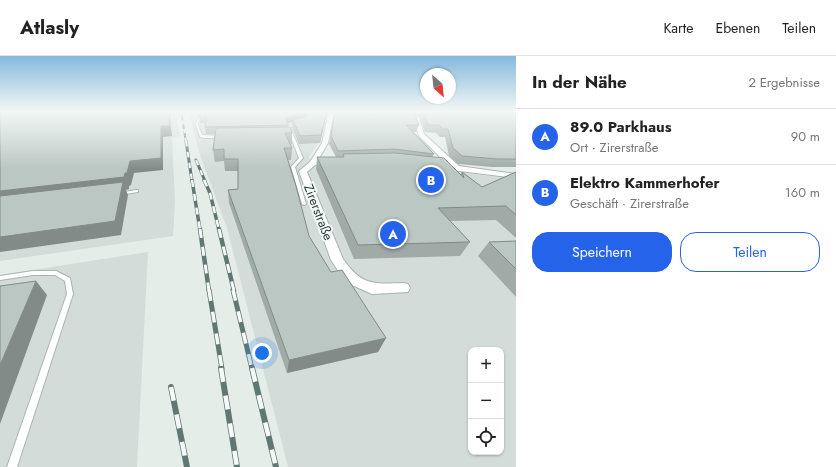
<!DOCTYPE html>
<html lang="de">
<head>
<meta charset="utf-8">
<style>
  body { margin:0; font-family:Jost,sans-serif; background:#f2f2f2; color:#222 }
  .controls { position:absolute; right:12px; bottom:12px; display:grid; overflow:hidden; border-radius:8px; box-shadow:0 1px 3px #0004 }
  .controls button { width:36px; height:36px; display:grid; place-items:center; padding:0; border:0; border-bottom:1px solid #e0e0e0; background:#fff; color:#222; font:20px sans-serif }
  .compass { position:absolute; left:420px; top:12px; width:36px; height:36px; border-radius:50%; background:#fff; box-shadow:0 1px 3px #0004; rotate:153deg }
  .you { position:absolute; left:262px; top:297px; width:14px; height:14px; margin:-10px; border:3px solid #fff; border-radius:50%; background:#1a73e8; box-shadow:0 0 0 6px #1a73e833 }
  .badge { display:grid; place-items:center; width:26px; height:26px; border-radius:50%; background:#2563eb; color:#fff; font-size:13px; font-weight:700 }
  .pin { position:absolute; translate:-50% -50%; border:2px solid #fff; box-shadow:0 1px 4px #0006 }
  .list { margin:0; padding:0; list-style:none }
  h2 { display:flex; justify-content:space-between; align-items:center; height:52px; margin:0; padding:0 16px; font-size:17px }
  h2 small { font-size:13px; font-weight:400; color:#767676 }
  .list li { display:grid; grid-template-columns:26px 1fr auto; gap:12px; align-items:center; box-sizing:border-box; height:56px; padding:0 16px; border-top:1px solid #e0e0e0 }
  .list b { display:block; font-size:15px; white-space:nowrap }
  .list p { margin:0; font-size:13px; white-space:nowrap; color:#767676 }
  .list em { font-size:13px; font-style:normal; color:#767676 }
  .actions { display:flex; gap:8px; padding:12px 16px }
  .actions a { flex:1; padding:9px 0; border:1px solid #2563eb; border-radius:16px; text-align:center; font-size:14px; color:#2563eb }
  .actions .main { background:#2563eb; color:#fff }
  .icon { flex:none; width:22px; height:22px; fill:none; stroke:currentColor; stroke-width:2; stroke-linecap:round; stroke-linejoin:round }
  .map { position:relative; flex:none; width:516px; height:411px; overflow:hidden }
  header { display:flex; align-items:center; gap:24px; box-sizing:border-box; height:56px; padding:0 20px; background:#fff; border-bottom:1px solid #e0e0e0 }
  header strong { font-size:19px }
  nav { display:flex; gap:22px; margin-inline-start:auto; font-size:14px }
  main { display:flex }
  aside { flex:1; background:#fff }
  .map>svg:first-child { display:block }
</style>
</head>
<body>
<header>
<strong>Atlasly</strong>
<nav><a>Karte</a><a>Ebenen</a><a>Teilen</a></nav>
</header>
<main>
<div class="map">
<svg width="516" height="411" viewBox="0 0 516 411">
  <rect width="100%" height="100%" fill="#e5ede9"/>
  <!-- built -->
  <g fill="#d3dcd9" fill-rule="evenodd">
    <polygon points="0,55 176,55 180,80 172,82 175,146 173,180 0,205"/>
    <path d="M188,55H328L319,86L309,101L312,106L387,108L469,196L390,109L516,123V411H288L227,172L201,102ZM471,294H501V396H471Z"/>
    <polygon points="148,196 137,411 0,411 0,219"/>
  </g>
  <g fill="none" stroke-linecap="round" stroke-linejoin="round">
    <defs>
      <g id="service">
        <polygon points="200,55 202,55 198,69 202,79 223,80 225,81 224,82 205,82 200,81 196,69"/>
        <polygon points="299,66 300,68 290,71 303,102 295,111 306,148 304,149 302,148 291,111 299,102 287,71"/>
        <polygon points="136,134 138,134 138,136 119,139 117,138 119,137"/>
        <polygon points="33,215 56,215 70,222 73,238 17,411 7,411 67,238 65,225 55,219 33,219 0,224 0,220"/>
      </g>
      <g id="minor">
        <path d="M329,55H334L328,87L318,104H332L336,106L332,108L315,109L307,116L343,203C362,230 373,228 403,227L408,228L410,232L408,236L372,238L352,229L341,219L331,204L299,115L310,106L322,87Z"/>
        <polygon points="416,60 419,62 424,78 459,110 516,118 516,122 435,112 435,108 448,109 419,80 413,62"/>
      </g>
    </defs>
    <!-- service casing -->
    <use href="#service" stroke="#a8b5b0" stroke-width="2"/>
    <!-- minor casing -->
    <use href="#minor" stroke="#a8b5b0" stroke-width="2"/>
    <!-- service -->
    <use href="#service" fill="#fff" fill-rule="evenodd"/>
    <!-- minor -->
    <use href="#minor" fill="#fff" fill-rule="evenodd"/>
    <defs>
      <polyline id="rail-far5" points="181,55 186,86"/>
      <g id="rail-far4">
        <polyline points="186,85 192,125"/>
        <polyline points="196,104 205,125"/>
      </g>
      <g id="rail-far3">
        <polyline points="192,124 200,174"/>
        <polyline points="204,124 210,137 219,174"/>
      </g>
      <g id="rail-far2">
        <polyline points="200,173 209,235"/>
        <polyline points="219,173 234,235"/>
      </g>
      <g id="rail-far1">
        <polyline points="209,234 222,313"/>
        <polyline points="233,234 252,313"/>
      </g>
      <g id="rail">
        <polyline points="221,312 237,411"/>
        <polyline points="252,312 276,411"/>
        <polyline points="171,331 187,411"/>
      </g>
    </defs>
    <!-- rail-far5 casing -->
    <use href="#rail-far5" stroke="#607873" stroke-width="2"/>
    <!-- rail-far4 casing -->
    <use href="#rail-far4" stroke="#607873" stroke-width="3"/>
    <!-- rail-far3 casing -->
    <use href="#rail-far3" stroke="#607873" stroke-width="3.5"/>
    <!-- rail-far2 casing -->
    <use href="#rail-far2" stroke="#607873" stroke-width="4.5"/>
    <!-- rail-far1 casing -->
    <use href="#rail-far1" stroke="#607873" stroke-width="5"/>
    <!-- rail casing -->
    <use href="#rail" stroke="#607873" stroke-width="6"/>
    <!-- rail-far5 -->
    <use href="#rail-far5" stroke="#f5f9f7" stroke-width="1.5" stroke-dasharray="4.5" stroke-linecap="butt"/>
    <!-- rail-far4 -->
    <use href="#rail-far4" stroke="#f5f9f7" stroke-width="2" stroke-dasharray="5.5" stroke-linecap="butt"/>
    <!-- rail-far3 -->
    <use href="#rail-far3" stroke="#f5f9f7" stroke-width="2.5" stroke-dasharray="7" stroke-linecap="butt"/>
    <!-- rail-far2 -->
    <use href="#rail-far2" stroke="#f5f9f7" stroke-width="3" stroke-dasharray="9" stroke-linecap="butt"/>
    <!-- rail-far1 -->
    <use href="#rail-far1" stroke="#f5f9f7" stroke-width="3.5" stroke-dasharray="11" stroke-linecap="butt"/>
    <!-- rail -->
    <use href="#rail" stroke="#f5f9f7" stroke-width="4.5" stroke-dasharray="14" stroke-linecap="butt"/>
  </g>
  <!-- wall -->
  <g fill="#a0aba8">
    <polygon points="201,55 313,55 303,62 313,55 327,55 320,87 299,88 292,71 292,66 288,67 288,71 292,77 292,88 290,88 292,92 291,104 288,104 309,180 331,216 386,282 378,296 287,317 229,147 228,134 238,133 238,115 225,115 224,105 215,106 213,94 215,78 206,78 205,71 206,67 200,67 199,60"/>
    <polygon points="335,55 371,57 370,55 509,55 516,59 516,111 492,111 458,108 449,100 445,81 440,81 436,77 425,76 420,62 415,59 419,69 416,76 413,76 434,98 432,101 460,119 462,116 482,131 516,116 516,182 496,164 450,165 470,186 460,200 354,203 316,113 317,101 336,101 329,88"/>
    <polygon points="516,185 516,241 478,200 489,186"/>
  </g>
  <!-- shaded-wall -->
  <g fill="#828b88">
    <polygon points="169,55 170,62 172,80 163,81 163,114 134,117 131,129 129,130 129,133 126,134 128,139 121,179 0,196 0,135 125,117 130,105 161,70"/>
    <polygon points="303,55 313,55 300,64 293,64 292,66 287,68 286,63 287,61"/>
    <polygon points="327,55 320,87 321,79"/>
    <polygon points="36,225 47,239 0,368 0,309"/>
    <polygon points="386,282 378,296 287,317 289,304"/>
  </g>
  <!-- building -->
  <g fill="#bac7c3" stroke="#828b88">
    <polygon points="0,55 169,55 170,70 161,70 161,102 130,105 127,117 125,117 124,121 0,135"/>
    <polygon points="201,55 303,55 301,57 287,61 286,63 288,69 205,71 207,60 199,60"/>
    <polygon points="313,55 327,55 321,79 300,80 293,64 305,61"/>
    <polygon points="335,55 369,55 370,57 374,58 375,55 414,55 419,69 406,69 434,98 394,93 338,95 331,80"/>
    <polygon points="423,55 509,55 516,59 516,103 497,103 462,100 453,92 448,73 443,73 439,69 428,69"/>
    <polygon points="290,71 292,77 285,77 292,92 284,92 296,130 309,180 331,216 342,214 386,282 289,304 228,134 238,133 238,103 224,103 224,93 213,94 216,72"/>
    <polygon points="395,97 444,102 464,122 462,116 482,131 516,116 516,159 506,150 438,152 470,186 358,189 317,101 344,101 343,98"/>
    <polygon points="123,126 115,165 0,181 0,140"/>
    <polygon points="516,185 516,213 489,186"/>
    <polygon points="36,225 0,309 0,230"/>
  </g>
  <!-- sky -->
  <linearGradient id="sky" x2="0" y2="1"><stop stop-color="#85b9dd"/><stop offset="0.49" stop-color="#f3f7f5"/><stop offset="1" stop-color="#f3f7f5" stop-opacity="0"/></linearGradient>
  <rect width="516" height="113" fill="url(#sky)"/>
  <g text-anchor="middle" stroke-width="4" stroke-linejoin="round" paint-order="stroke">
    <!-- far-street labels -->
    <g font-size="13" fill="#253d38" stroke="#f5f9f7">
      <text transform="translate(319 156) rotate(69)" y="5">Zirerstraße</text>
    </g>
  </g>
</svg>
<div class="controls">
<button>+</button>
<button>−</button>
<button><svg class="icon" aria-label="locate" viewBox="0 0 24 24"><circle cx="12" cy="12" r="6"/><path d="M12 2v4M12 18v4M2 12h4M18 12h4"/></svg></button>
</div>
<svg class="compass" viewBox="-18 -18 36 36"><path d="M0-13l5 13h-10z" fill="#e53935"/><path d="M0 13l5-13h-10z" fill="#767676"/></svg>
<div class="you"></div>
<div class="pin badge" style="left:393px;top:178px">A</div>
<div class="pin badge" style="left:431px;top:124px">B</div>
</div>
<aside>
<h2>In der Nähe<small>2 Ergebnisse</small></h2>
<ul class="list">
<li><span class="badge">A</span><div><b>89.0 Parkhaus</b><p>Ort · Zirerstraße</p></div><em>90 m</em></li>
<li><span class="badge">B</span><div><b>Elektro Kammerhofer</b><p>Geschäft · Zirerstraße</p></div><em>160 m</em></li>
</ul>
<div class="actions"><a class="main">Speichern</a><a>Teilen</a></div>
</aside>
</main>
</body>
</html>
